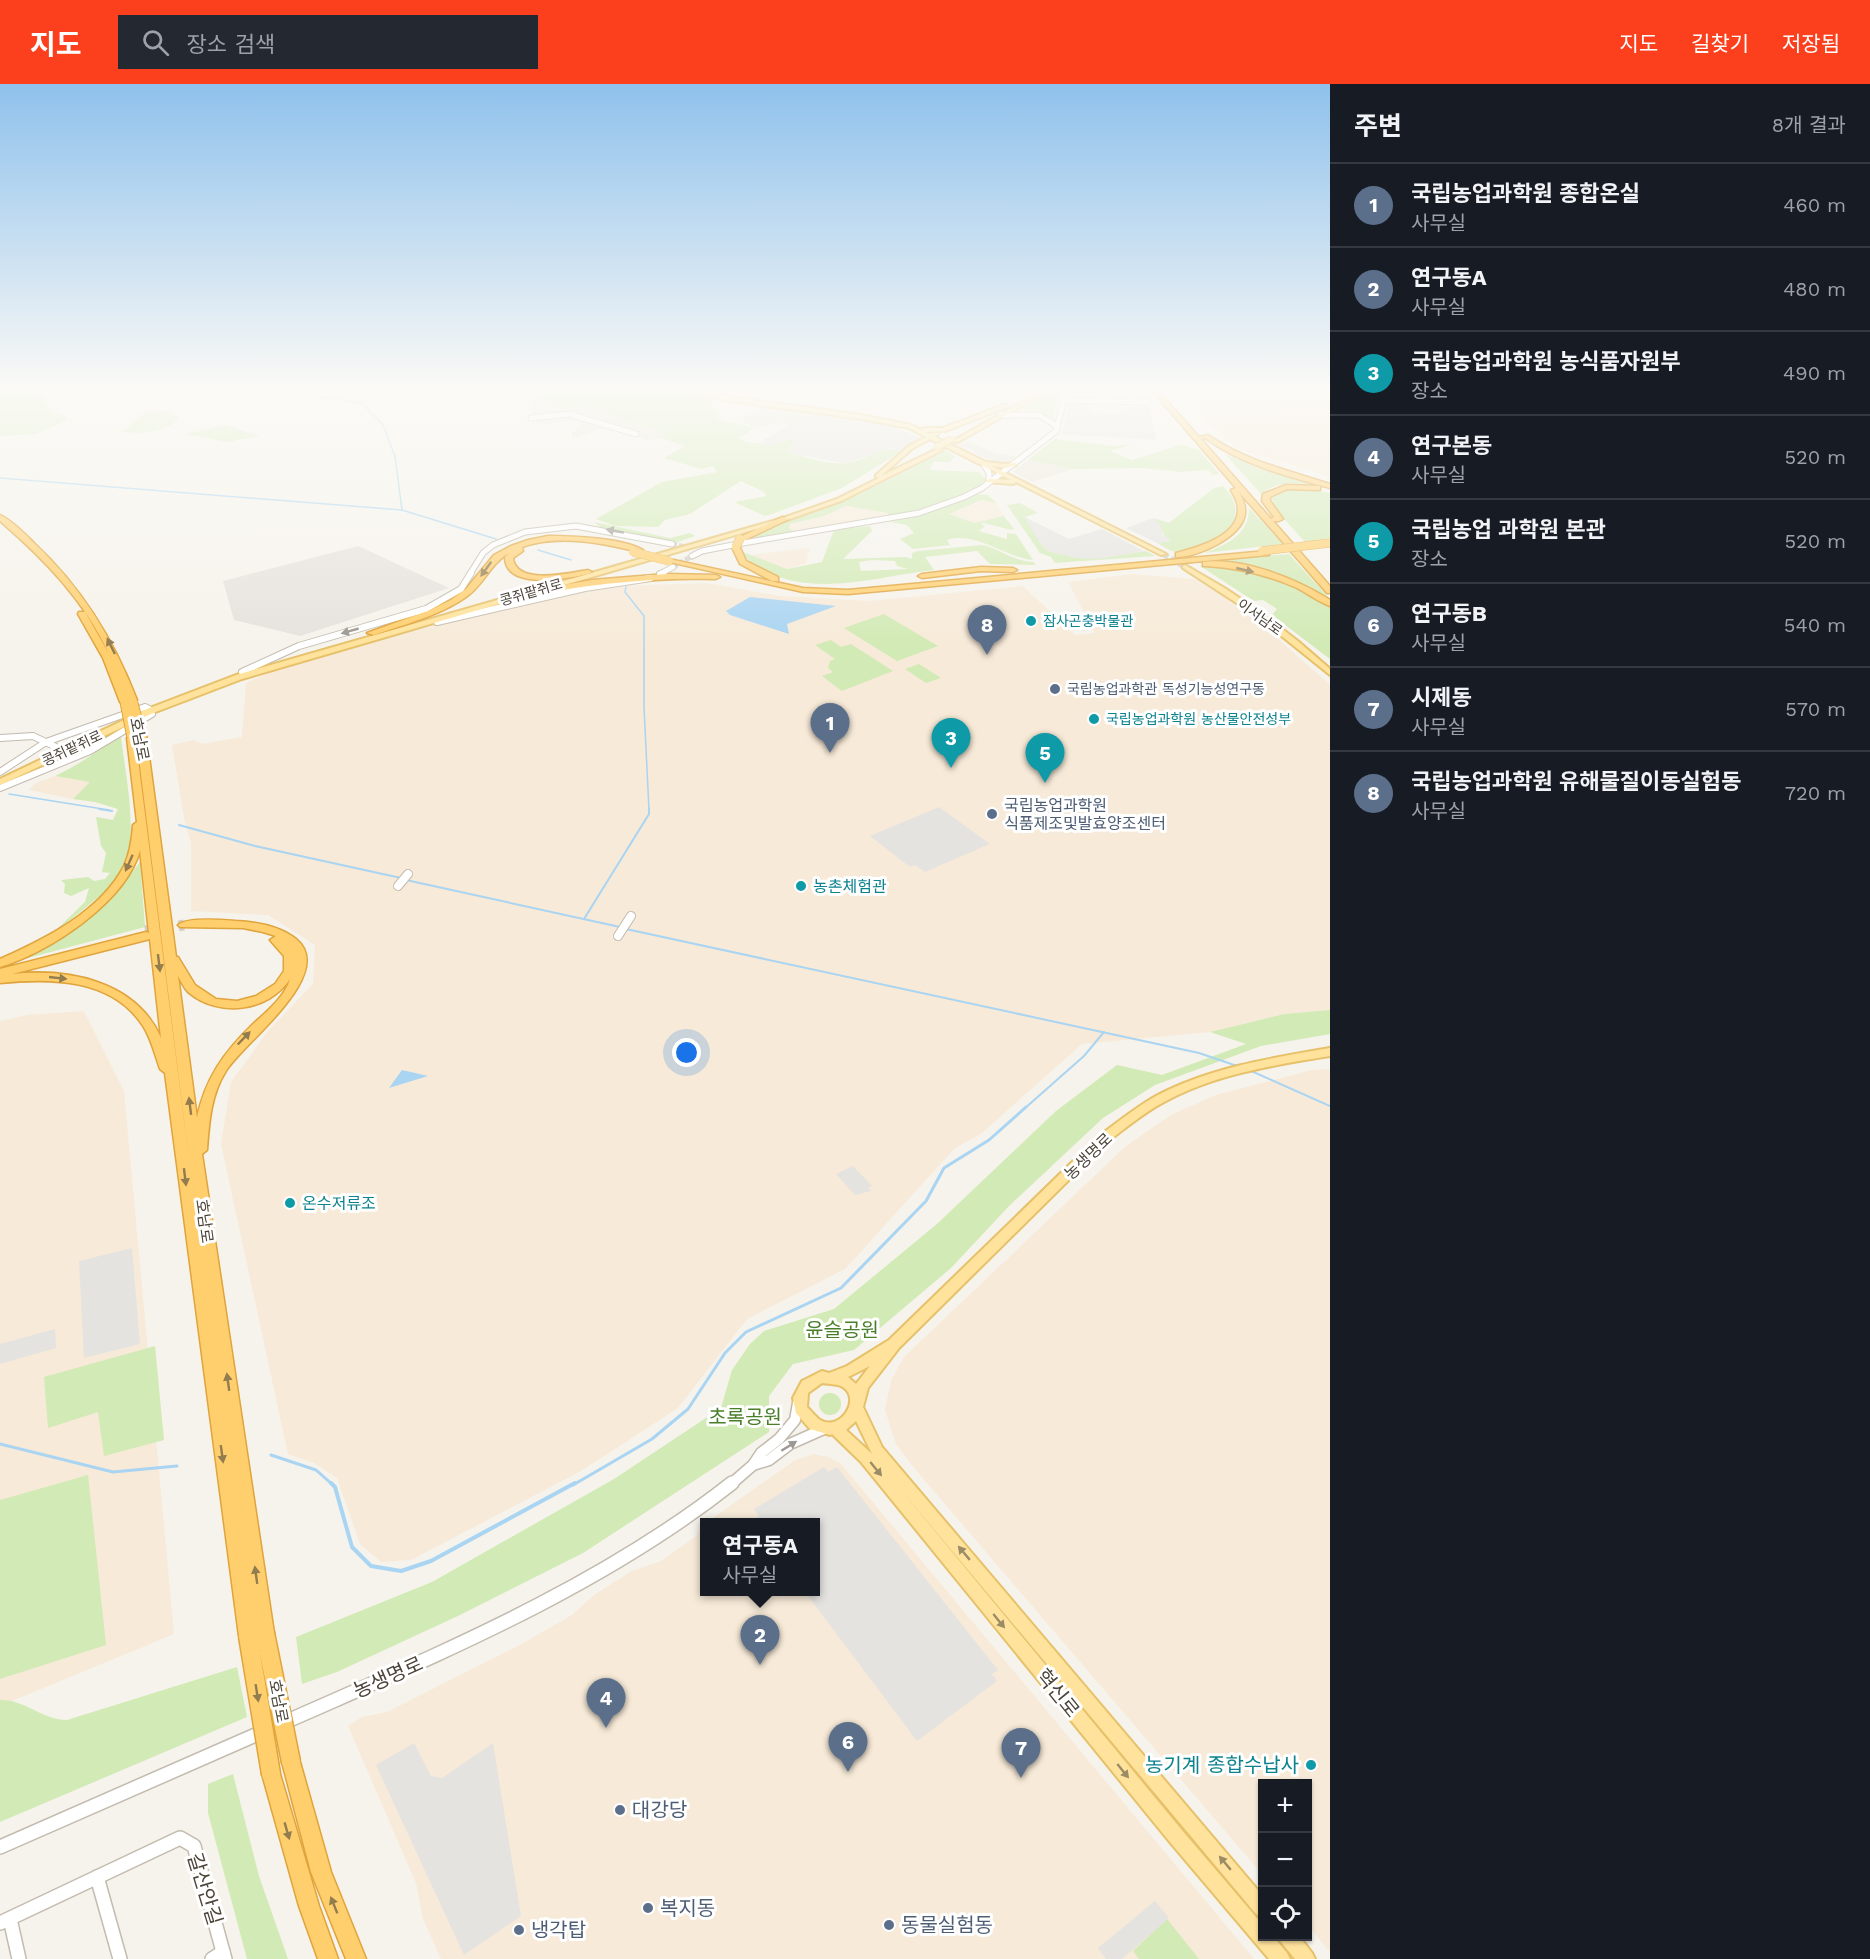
<!DOCTYPE html>
<html lang="ko">
<head>
<meta charset="utf-8">
<style>
  body { margin:0; font-family:"Work Sans","Noto Sans KR",sans-serif; background:#242831; color:#f1f3f6 }
  .controls { position:absolute; right:18px; bottom:18px; display:grid; overflow:hidden; border-radius:0px; box-shadow:0 2px 4px #0004 }
  .controls button { width:54px; height:54px; display:grid; place-items:center; padding:0; border:0; border-bottom:2px solid #363941; background:#171b24; color:#f1f3f6; font:30px sans-serif }
  .you { position:absolute; left:687px; top:969px; width:21px; height:21px; margin:-15px; border:4px solid #fff; border-radius:50%; background:#1a73e8; box-shadow:0 0 0 9px #1a73e833 }
  .badge { display:grid; place-items:center; width:39px; height:39px; border-radius:50%; background:#fc3f1d; color:#fff; font-size:20px; font-weight:700 }
  .pin { position:absolute; translate:-50% -50px; filter:drop-shadow(0 2px 3px #0008) }
  .pin::after { content:''; position:absolute; top:32px; width:21px; height:18px; background:inherit; clip-path:polygon(0 0,100% 0,50% 100%) }
  .popup { position:absolute; left:700px; top:1434px; width:120px; height:78px; box-sizing:border-box; display:grid; place-content:center; border-radius:0px; background:#171b24; filter:drop-shadow(0 2px 4px #0005); font-size:20px; white-space:nowrap; color:#9ea1a6 }
  .popup b { font-size:22px; color:#f1f3f6 }
  .popup::after { content:''; position:absolute; left:50%; top:100%; margin-left:-12px; border:12px solid transparent; border-top-color:#171b24 }
  .list { margin:0; padding:0; list-style:none }
  h2 { display:flex; justify-content:space-between; align-items:center; height:78px; margin:0; padding:0 24px; font-size:26px }
  h2 small { font-size:20px; font-weight:400; color:#9ea1a6 }
  .list li { display:grid; grid-template-columns:39px 1fr auto; gap:18px; align-items:center; box-sizing:border-box; height:84px; padding:0 24px; border-top:2px solid #363941 }
  .list b { display:block; font-size:22px; white-space:nowrap }
  .list p { margin:0; font-size:20px; white-space:nowrap; color:#9ea1a6 }
  .list em { font-size:20px; font-style:normal; color:#9ea1a6 }
  .icon { flex:none; width:33px; height:33px; fill:none; stroke:currentColor; stroke-width:2; stroke-linecap:round; stroke-linejoin:round }
  .map { position:relative; flex:none; width:1330px; height:1875px; overflow:hidden }
  header { display:flex; align-items:center; gap:36px; box-sizing:border-box; height:84px; padding:0 30px; background:#fc3f1d; color:#fff }
  header strong { font-size:28px }
  nav { display:flex; gap:33px; margin-inline-start:auto; font-size:21px }
  .search { width:420px; height:54px; background:#242831; display:flex; align-items:center; gap:15px; box-sizing:border-box; padding:0 21px; border-radius:0px; color:#9ea1a6; font-size:22px }
  main { display:flex }
  aside { flex:1; background:#171b24 }
  .map>svg:first-child { display:block }
</style>
</head>
<body>
<header>
<strong>지도</strong>
<div class="search"><svg class="icon" aria-label="search" viewBox="0 0 24 24"><circle cx="10" cy="10" r="6"/><path d="M15 15l6 6"/></svg>장소 검색</div>
<nav><a>지도</a><a>길찾기</a><a>저장됨</a></nav>
</header>
<main>
<div class="map">
<svg width="1330" height="1875" viewBox="0 0 1330 1875">
  <rect width="100%" height="100%" fill="#f6f3ec"/>
  <!-- residential -->
  <g fill="#eae5da">
    <polygon points="534,316 568,327 580,322 665,348 662,354 649,357 609,342 572,355 572,348 578,345 580,340 578,336 538,341 529,321"/>
    <polygon points="766,321 784,324 809,329 789,341 777,338 766,343 753,343 741,338 746,336 743,333"/>
    <polygon points="968,357 998,371 1004,370 1015,373 1005,380 995,379 959,361"/>
    <polygon points="1028,376 1074,385 1032,398 1013,388"/>
  </g>
  <!-- commercial -->
  <g fill="#f7ead8">
    <polygon points="1176,302 1330,302 1330,393 1238,365 1207,338"/>
    <polygon points="981,416 996,419 1004,432 974,439 949,430"/>
    <polygon points="846,422 889,429 888,434 796,449 789,444 790,440 824,432"/>
    <polygon points="810,464 806,479 787,485 750,471"/>
    <polygon points="1132,490 1194,495 1219,510 1276,553 1330,601 1330,926 1284,930 1210,948 1082,960 982,1049 954,1065 845,1185 747,1235 678,1324 581,1387 411,1476 381,1478 360,1460 337,1394 314,1379 288,1370 221,1060 231,998 268,947 313,900 315,861 268,831 191,827 191,759 184,734 172,661 194,656 202,660 242,653 246,599 277,585 374,557 561,512 619,502 707,499 780,512 870,517 1023,502 1075,551 1095,549 1068,498"/>
    <polygon points="55,692 91,698 73,715 29,706 36,699"/>
    <polygon points="84,927 124,1007 174,1550 0,1622 0,937 28,931"/>
    <polygon points="1330,985 1330,1868 1308,1842 1308,1700 1262,1700 1262,1790 915,1385 896,1360 885,1326 891,1297 904,1273 1126,1062 1171,1031 1216,1011 1312,986"/>
    <polygon points="813,1370 829,1373 840,1379 1254,1875 441,1875 423,1835 416,1799 348,1642 362,1633 387,1628 516,1563 572,1531 594,1511 632,1487 661,1477 696,1452 704,1440 704,1508 816,1508 816,1438 707,1438 794,1377"/>
  </g>
  <!-- industrial -->
  <g fill="#e6e2dd">
    <polygon points="1070,317 1088,317 1090,329 1119,330 1126,322 1149,323 1156,356 1062,350"/>
    <polygon points="809,329 893,342 920,354 902,367 889,364 847,380 789,369 787,367 795,359 770,362 760,358"/>
    <polygon points="358,462 449,504 300,552 234,536 223,497"/>
  </g>
  <!-- green -->
  <g fill="#d2eab5" fill-rule="evenodd">
    <polygon points="0,302 42,311 52,328 65,332 68,336 36,350 0,352"/>
    <path d="M578,302L602,308L618,302H663L712,312L711,323L718,326L722,333L715,335L753,343L749,348L738,354C747,361 759,357 770,362L789,355L795,357L787,367L789,369C807,373 831,382 849,379C872,375 876,361 902,367L842,404L772,430L765,432L734,418L766,412L764,408L741,397L690,430L665,436L658,443L615,442L596,435L662,398L717,388L713,382L701,385L664,374L685,362L662,354L664,348L580,322L560,327L552,320L534,316L554,307Z"/>
    <polygon points="1058,307 1054,334 1019,325"/>
    <path d="M166,326L180,334C167,348 137,351 120,347L128,344L144,329Z"/>
    <polygon points="225,341 260,352 227,358 186,350"/>
    <polygon points="1055,355 1114,362 1133,360 1110,367 1132,376 1181,361 1199,366 1219,390 1213,391 1208,386 1181,388 1142,384 1074,385 1028,376"/>
    <path d="M946,367L955,372L950,378H933L930,386L979,388L986,396C961,421 921,426 888,434V429L846,422L824,432L790,440L789,444L795,448L744,456L764,445L858,411Z"/>
    <path d="M1225,370L1258,384L1324,402C1303,400 1278,395 1261,410Z"/>
    <path d="M1223,402C1258,437 1213,467 1177,468C1171,468 1163,462 1157,459L1169,457C1162,450 1161,441 1153,434L1169,439L1214,404Z"/>
    <polygon points="1300,404 1330,409 1330,454 1306,459 1274,424 1272,414 1279,407"/>
    <path d="M974,410L988,411L996,419L981,416L949,430L974,439L1004,432L1014,445L1012,446L983,439L981,440L985,442L979,447L1007,455V449L1016,450L1033,476C1004,473 976,447 947,456L950,461L913,465L900,455L914,449L907,441L891,438L942,424Z"/>
    <path d="M1020,419L1038,429L1025,433L1048,467C1086,477 1108,473 1146,467L1155,472L1055,479L1051,473L1040,469L1007,421Z"/>
    <path d="M1249,424L1283,460L1205,469C1227,460 1249,451 1249,424Z"/>
    <polygon points="594,438 670,454 690,449 695,452 675,459 601,444"/>
    <path d="M870,442L872,447L843,475L906,473L912,475V469L918,467L982,461C1002,465 1009,476 1033,478L1036,481L990,480L977,467L925,473L934,486C879,492 820,513 766,488C756,483 747,478 743,468L787,485L822,478L834,446ZM872,476L895,477L897,482L908,485L861,487L859,478Z"/>
    <path d="M1289,470L1330,515C1291,493 1250,483 1206,477Z"/>
    <path d="M1200,482C1243,484 1297,494 1330,523V575L1272,531L1277,525L1263,516L1254,517Z"/>
    <polygon points="884,530 938,562 897,577 844,544"/>
    <polygon points="831,556 841,563 851,560 893,587 842,607 822,592 833,588 828,584 830,577 835,575 815,561"/>
    <polygon points="919,580 941,594 926,599 905,585"/>
    <path d="M121,651C124,688 144,767 116,796C97,816 73,833 52,850L85,818L89,804L71,812L64,809L65,800L61,796L88,793L94,797L105,795L110,789L102,788L106,769L101,762L96,733L113,736L118,725L95,718L73,715L90,698L55,692C79,681 99,666 121,651Z"/>
    <path d="M140,778L145,843L13,878C69,851 104,828 140,778Z"/>
    <polygon points="1330,926 1330,950 1261,962 1155,1001 1103,1034 1010,1121 951,1184 854,1266 793,1280 769,1312 769,1348 583,1469 460,1531 337,1588 302,1600 296,1553 432,1498 614,1395 721,1324 732,1286 750,1260 764,1247 834,1225 937,1140 1056,1027 1117,981 1162,991 1246,960 1210,948 1284,930"/>
    <polygon points="155,1262 164,1356 104,1372 98,1328 48,1344 44,1293"/>
    <circle cx="830" cy="1320" r="11"/>
    <polygon points="88,1391 106,1561 0,1595 0,1416"/>
    <path d="M237,1583L247,1633L0,1738V1616C24,1615 43,1636 67,1636Z"/>
    <polygon points="233,1690 259,1792 288,1875 247,1875 208,1729 208,1700"/>
    <polygon points="1167,1835 1199,1875 1139,1875 1133,1867"/>
  </g>
  <!-- parking -->
  <g fill="#e5e3e0">
    <polygon points="1025,433 1069,455 1102,445 1144,467 1098,475 1076,474 1048,467 1040,459"/>
    <polygon points="1153,434 1160,440 1163,451 1170,455 1169,457 1157,459 1126,444"/>
    <polygon points="939,723 990,760 925,788 915,781 910,783 870,752"/>
    <polygon points="853,1082 872,1102 868,1104 871,1107 855,1111 836,1090"/>
    <polygon points="132,1164 140,1260 84,1274 79,1177"/>
    <polygon points="55,1245 56,1264 0,1280 0,1260"/>
    <polygon points="824,1383 828,1388 837,1383 998,1586 992,1590 997,1597 917,1657 805,1508 816,1508 816,1438 752,1437 759,1432 754,1425"/>
    <polygon points="414,1659 431,1692 442,1694 493,1659 521,1832 464,1871 376,1681"/>
    <polygon points="1155,1817 1169,1834 1122,1875 1106,1875 1098,1864"/>
  </g>
  <!-- water -->
  <g fill="#a9d4f2">
    <polygon points="750,513 836,522 787,540 789,550 730,531 726,527"/>
    <polygon points="402,986 428,992 389,1004"/>
  </g>
  <g fill="none" stroke-linecap="round" stroke-linejoin="round">
    <!-- stream-far3 -->
    <g stroke="#a9d4f2" stroke-width="1.5">
      <polyline points="279,302 312,312 361,319"/>
      <polyline points="346,302 383,341 395,372 402,426 496,455"/>
      <polyline points="0,394 402,426"/>
      <polyline points="538,466 571,476"/>
      <polyline points="626,503 625,508 644,532 644,623 649,726"/>
      <polyline points="9,710 109,726"/>
    </g>
    <!-- stream-far2 -->
    <g stroke="#a9d4f2" stroke-width="2">
      <polyline points="99,725 112,727"/>
      <polyline points="179,741 255,762 401,794"/>
      <polyline points="406,796 620,843"/>
      <polyline points="584,835 649,730 649,725"/>
      <polyline points="626,845 1199,969 1240,983"/>
      <polyline points="1249,986 1330,1022"/>
      <polyline points="1024,1025 1084,972 1104,948"/>
    </g>
    <!-- stream-far1 -->
    <g stroke="#a9d4f2" stroke-width="3">
      <polyline points="0,1360 113,1388 177,1382"/>
      <polyline points="271,1371 316,1386 333,1401"/>
      <polyline points="573,1401 652,1355 688,1325 725,1269 746,1248 841,1204 926,1117 944,1084 989,1056 1026,1023"/>
    </g>
    <!-- stream -->
    <polyline stroke="#a9d4f2" stroke-width="4" points="331,1399 335,1403 352,1463 371,1482 401,1487 431,1477 575,1399"/>
    <!-- minor-tunnel -->
    <g stroke="#d4d0c8" stroke-width="5" stroke-dasharray="5 2" stroke-linecap="butt">
      <polyline points="672,460 691,464"/>
      <polyline points="673,483 692,472"/>
    </g>
    <!-- major-tunnel -->
    <polyline stroke="#d4d0c8" stroke-width="6" stroke-dasharray="6 3" stroke-linecap="butt" points="1163,470 1185,483"/>
    <!-- highway-tunnel -->
    <polyline stroke="#d4d0c8" stroke-width="11" stroke-dasharray="11 6" stroke-linecap="butt" points="145,847 184,841"/>
    <defs>
      <g id="minor-far4">
        <polyline points="1064,316 1147,318"/>
        <polyline points="1001,331 1039,331 1058,343"/>
        <polyline points="531,334 569,330 636,350"/>
        <polyline points="984,381 989,389 989,397"/>
        <polyline points="692,472 702,467 743,459 919,429 964,413 982,404 1056,347 1064,316 1063,302"/>
        <polyline points="470,490 483,469 493,461 525,448 576,442 672,460"/>
        <polyline points="660,490 673,483"/>
      </g>
      <g id="minor-far3">
        <polyline points="660,490 663,489"/>
        <polyline points="437,538 585,504 651,494"/>
        <polyline points="242,588 299,562 426,525 461,505 471,489"/>
        <polyline points="0,654 33,652 56,663"/>
        <polyline points="0,688 46,658 145,623 149,625"/>
        <polyline points="0,704 90,667 152,630 150,627"/>
      </g>
      <g id="minor-far2">
        <polyline points="398,802 408,790"/>
        <polyline points="618,852 631,832"/>
      </g>
      <g id="minor-far1">
        <polyline points="753,1381 769,1376 790,1360 826,1344"/>
        <polyline points="730,1401 753,1381 761,1369 779,1355 795,1336 798,1319"/>
      </g>
      <g id="minor">
        <path d="M0,1763C111,1714 222,1665 333,1617C471,1556 613,1493 732,1399"/>
        <polyline points="97,1793 120,1875"/>
        <polyline points="10,1835 19,1875"/>
        <polyline points="0,1839 180,1754 194,1762 225,1875"/>
        <polyline points="212,1875 223,1868"/>
      </g>
      <g id="major">
        <polygon points="665,302 675,302 730,313 862,331 911,341 921,346 924,344 943,344 1003,321 1007,321 1007,323 946,347 925,348 930,350 937,349 938,350 935,353 986,378 1005,380 1016,379 1016,381 1005,384 992,382 1166,470 1161,471 1016,398 1013,400 987,398 987,396 989,395 1011,396 930,355 913,364 881,392 939,364 943,364 943,366 841,417 787,436 242,595 153,629 0,701 0,695 147,625 236,591 783,434 837,415 879,394 876,393 876,391 909,362 926,353 909,344 862,335 730,317"/>
        <polygon points="1050,302 1057,302 958,358 953,357"/>
        <polygon points="1067,302 1073,302 1066,308 1062,308 1062,306"/>
        <polygon points="1185,481 1226,505 1263,530 1299,558 1330,585 1330,591 1258,533 1183,484 1183,482"/>
        <path d="M1330,964V972C1274,981 1215,990 1164,1018C1143,1029 1126,1044 1107,1058L899,1264L868,1304L863,1323L882,1363L1262,1811V1833L1256,1830L896,1400L1181,1745L1262,1840V1852H1273L1287,1869L1290,1875H1269L1169,1757L861,1378L832,1350L830,1351L810,1345L796,1329L793,1314L802,1297L822,1287L829,1289L847,1282L889,1256L1099,1052C1118,1038 1135,1024 1156,1012C1209,984 1271,974 1330,964ZM870,1282L856,1300L848,1293ZM822,1299C827,1300 836,1300 841,1302C863,1313 841,1348 820,1336C816,1333 811,1327 807,1323L808,1309ZM856,1337L872,1370L846,1346Z"/>
        <polygon points="1278,1852 1299,1852 1312,1869 1315,1875 1295,1875 1281,1858"/>
      </g>
      <g id="highway">
        <path d="M1148,302H1154L1199,353L1208,351C1246,377 1287,386 1330,400V404C1286,392 1242,381 1205,354L1201,355L1271,435L1274,433L1262,417L1263,410L1286,401L1320,402V406H1317L1287,405L1270,413V417L1283,435L1279,437H1273L1330,502V509H1327L1239,408C1243,415 1246,422 1245,430C1242,453 1197,474 1176,473V469C1198,463 1245,451 1237,419C1236,415 1233,410 1231,406L1236,404Z"/>
        <path d="M0,431C13,437 25,450 35,460C82,504 114,556 137,616L135,618L125,621L120,618L103,574L78,530L79,528H85L109,570C85,517 44,475 0,437Z"/>
        <polygon points="782,433 789,435 743,457 736,455"/>
        <path d="M548,452C572,452 623,454 643,466L639,468C601,459 560,450 522,463L523,467L513,474C516,502 570,489 588,486L592,488L588,490C569,494 505,507 505,473L509,469C489,481 484,501 466,513C439,532 405,540 374,551L367,549L428,527L451,516L466,505L494,471L511,462L528,456Z"/>
        <polygon points="733,461 739,461 746,477 778,493 778,497 772,497 740,480 732,463"/>
        <polygon points="1266,467 1270,469 1269,471 848,510 803,508 665,477 669,475 803,504 848,506"/>
        <path d="M1203,478C1243,473 1297,495 1330,516V522C1319,518 1308,510 1297,504C1268,491 1238,484 1206,482H1203Z"/>
        <polygon points="981,483 1013,484 1017,486 1013,488 981,487 922,494 918,492 922,490"/>
        <path d="M666,490L716,491L720,493L716,495C649,493 585,501 519,513L515,511L519,509L592,496Z"/>
        <path d="M141,647L146,650L176,873H178L195,901L216,915L237,917L256,912L275,900L284,887V872L270,856L276,852L263,848L243,844L180,843L178,841C187,833 223,836 236,837C257,838 280,842 296,855C338,890 243,959 226,987C211,1010 209,1039 207,1066L202,1070L274,1549L271,1555L265,1558L259,1555L256,1549L254,1558L248,1561L242,1558L239,1552L165,989L160,985C155,971 151,954 143,942C112,894 50,894 0,899V885L146,848L149,849L140,766C127,817 49,869 0,883V875C45,855 100,828 124,782C130,769 132,755 133,741L137,738L127,654L129,652H135L190,1083L136,650ZM150,855L161,954C136,897 69,884 12,890ZM178,892C181,897 184,904 188,908C219,934 268,928 290,895C285,913 266,928 252,941C224,968 205,995 197,1034Z"/>
        <polygon points="291,1669 298,1671 300,1678 331,1788 366,1875 346,1875 311,1788 282,1678 284,1671"/>
        <polygon points="271,1681 278,1683 280,1690 319,1822 338,1875 318,1875 299,1822 262,1690 264,1683"/>
      </g>
    </defs>
    <!-- minor-far4 casing -->
    <use href="#minor-far4" stroke="#c2bbae" stroke-width="7"/>
    <!-- minor-far3 casing -->
    <use href="#minor-far3" stroke="#c2bbae" stroke-width="8"/>
    <!-- minor-far2 casing -->
    <use href="#minor-far2" stroke="#c2bbae" stroke-width="10"/>
    <!-- minor-far1 casing -->
    <use href="#minor-far1" stroke="#c2bbae" stroke-width="13"/>
    <!-- minor casing -->
    <use href="#minor" stroke="#c2bbae" stroke-width="16"/>
    <!-- major casing -->
    <use href="#major" stroke="#e6c16a" stroke-width="4"/>
    <!-- highway casing -->
    <use href="#highway" stroke="#e0a43c" stroke-width="3"/>
    <!-- minor-far4 -->
    <use href="#minor-far4" stroke="#fff" stroke-width="5"/>
    <!-- minor-far3 -->
    <use href="#minor-far3" stroke="#fff" stroke-width="6"/>
    <!-- minor-far2 -->
    <use href="#minor-far2" stroke="#fff" stroke-width="8"/>
    <!-- minor-far1 -->
    <use href="#minor-far1" stroke="#fff" stroke-width="10"/>
    <!-- minor -->
    <use href="#minor" stroke="#fff" stroke-width="13"/>
    <!-- major -->
    <use href="#major" fill="#ffe39c" fill-rule="evenodd"/>
    <!-- highway -->
    <use href="#highway" fill="#ffcf6e" fill-rule="evenodd"/>
    <defs>
      <polyline id="major-bridge" points="937,363 952,355"/>
      <g id="highway-bridge-far2">
        <polyline points="736,463 740,455"/>
        <polyline points="1262,467 1330,459"/>
        <polyline points="633,468 669,477"/>
      </g>
      <g id="highway-bridge-far1">
        <polyline points="125,618 132,654"/>
        <polyline points="133,619 141,650"/>
      </g>
      <g id="highway-bridge">
        <polyline points="265,1549 291,1678"/>
        <polyline points="248,1552 271,1690"/>
      </g>
    </defs>
    <!-- major-bridge casing -->
    <use href="#major-bridge" stroke="#e6c16a" stroke-width="8" stroke-linecap="butt"/>
    <!-- highway-bridge-far2 casing -->
    <use href="#highway-bridge-far2" stroke="#e0a43c" stroke-width="9" stroke-linecap="butt"/>
    <!-- highway-bridge-far1 casing -->
    <use href="#highway-bridge-far1" stroke="#e0a43c" stroke-width="11" stroke-linecap="butt"/>
    <!-- highway-bridge casing -->
    <use href="#highway-bridge" stroke="#e0a43c" stroke-width="21" stroke-linecap="butt"/>
    <!-- major-bridge -->
    <use href="#major-bridge" stroke="#ffe39c" stroke-width="6"/>
    <!-- highway-bridge-far2 -->
    <use href="#highway-bridge-far2" stroke="#ffcf6e" stroke-width="8"/>
    <!-- highway-bridge-far1 -->
    <use href="#highway-bridge-far1" stroke="#ffcf6e" stroke-width="9"/>
    <!-- highway-bridge -->
    <use href="#highway-bridge" stroke="#ffcf6e" stroke-width="18"/>
  </g>
  <!-- one-way arrows -->
  <defs><path id="oneway-solid" d="M-6-.8H1V-3.2L6.5 0L1 3.2V.8H-6Z" transform="scale(1.5)"/></defs>
  <g fill="#9c9892">
    <use href="#oneway-solid" transform="translate(615 447) rotate(-170)"/>
    <use href="#oneway-solid" transform="translate(350 547) rotate(164)"/>
    <use href="#oneway-solid" transform="translate(789 1362) rotate(-32)"/>
  </g>
  <g fill="#937c4e">
    <use href="#oneway-solid" transform="translate(486 485) rotate(126)"/>
    <use href="#oneway-solid" transform="translate(1245 486) rotate(13)"/>
    <use href="#oneway-solid" transform="translate(111 562) rotate(-116)"/>
    <use href="#oneway-solid" transform="translate(129 779) rotate(114)"/>
    <use href="#oneway-solid" transform="translate(159 879) rotate(83)"/>
    <use href="#oneway-solid" transform="translate(58 894) rotate(6)"/>
    <use href="#oneway-solid" transform="translate(244 954) rotate(-46)"/>
    <use href="#oneway-solid" transform="translate(190 1022) rotate(-97)"/>
    <use href="#oneway-solid" transform="translate(185 1093) rotate(83)"/>
    <use href="#oneway-solid" transform="translate(228 1298) rotate(-98)"/>
    <use href="#oneway-solid" transform="translate(222 1370) rotate(82)"/>
    <use href="#oneway-solid" transform="translate(256 1491) rotate(-98)"/>
    <use href="#oneway-solid" transform="translate(257 1609) rotate(81)"/>
    <use href="#oneway-solid" transform="translate(287 1747) rotate(74)"/>
    <use href="#oneway-solid" transform="translate(334 1821) rotate(-112)"/>
  </g>
  <g fill="#9c8c66">
    <use href="#oneway-solid" transform="translate(876 1385) rotate(51)"/>
    <use href="#oneway-solid" transform="translate(964 1469) rotate(-130)"/>
    <use href="#oneway-solid" transform="translate(999 1537) rotate(51)"/>
    <use href="#oneway-solid" transform="translate(1123 1687) rotate(51)"/>
    <use href="#oneway-solid" transform="translate(1225 1779) rotate(-130)"/>
  </g>
  <!-- sky -->
  <linearGradient id="sky" x2="0" y2="1"><stop stop-color="#8fc1ec"/><stop offset="0.54" stop-color="#fbfaf6"/><stop offset="1" stop-color="#fbfaf6" stop-opacity="0"/></linearGradient>
  <rect width="1330" height="564" fill="url(#sky)"/>
  <!-- markers -->
  <g fill="#0f9aa8" stroke="#fff" stroke-width="2">
    <circle cx="1031" cy="537" r="6"/>
    <circle cx="1094" cy="635" r="6"/>
    <circle cx="801" cy="802" r="6"/>
    <circle cx="290" cy="1119" r="6"/>
    <circle cx="1311" cy="1681" r="6"/>
  </g>
  <g fill="#5c6f8a" stroke="#fff" stroke-width="2">
    <circle cx="1055" cy="605" r="6"/>
    <circle cx="992" cy="730" r="6"/>
    <circle cx="620" cy="1726" r="6"/>
    <circle cx="648" cy="1824" r="6"/>
    <circle cx="889" cy="1841" r="6"/>
    <circle cx="519" cy="1846" r="6"/>
  </g>
  <g text-anchor="middle" stroke-width="6" stroke-linejoin="round" paint-order="stroke">
    <!-- far-street labels -->
    <g font-size="14" fill="#4b4439" stroke="#fff">
      <text transform="translate(531 508) rotate(-16)" y="5">콩쥐팥쥐로</text>
      <text transform="translate(1260 533) rotate(36)" y="5">이서남로</text>
      <text transform="translate(72 664) rotate(-25)" y="5">콩쥐팥쥐로</text>
    </g>
    <!-- far-culture labels -->
    <g font-size="14" fill="#0d838f" stroke="#fff" text-anchor="start">
      <text x="1043" y="542">잠사곤충박물관</text>
      <text x="1106" y="640">국립농업과학원 농산물안전성부</text>
    </g>
    <!-- far-service labels -->
    <g font-size="14" fill="#4e5e75" stroke="#fff" text-anchor="start">
      <text x="1067" y="610">국립농업과학관 독성기능성연구동</text>
    </g>
    <!-- street labels -->
    <g font-size="16" fill="#4b4439" stroke="#fff">
      <text transform="translate(140 655) rotate(79)" y="6">호남로</text>
      <text transform="translate(1088 1072) rotate(-44)" y="6">농생명로</text>
      <text transform="translate(205 1137) rotate(82)" y="6">호남로</text>
      <text transform="translate(279 1617) rotate(79)" y="6">호남로</text>
    </g>
    <!-- service labels -->
    <g font-size="16" fill="#4e5e75" stroke="#fff" text-anchor="start">
      <text x="1004" y="727">국립농업과학원<tspan x="1004" dy="18">식품제조및발효양조센터</tspan></text>
    </g>
    <!-- culture labels -->
    <g font-size="16" fill="#0d838f" stroke="#fff" text-anchor="start">
      <text x="813" y="808">농촌체험관</text>
      <text x="302" y="1125">온수저류조</text>
    </g>
    <!-- near-park labels -->
    <g font-size="20" fill="#4a7f2a" stroke="#fff">
      <text x="842" y="1253">윤슬공원</text>
      <text x="745" y="1340">초록공원</text>
    </g>
    <!-- near-street labels -->
    <g font-size="20" fill="#4b4439" stroke="#fff">
      <text transform="translate(388 1593) rotate(-24)" y="7">농생명로</text>
      <text transform="translate(1058 1609) rotate(51)" y="7">혁신로</text>
      <text transform="translate(205 1805) rotate(73)" y="7">갈산안길</text>
    </g>
    <!-- near-culture labels -->
    <g font-size="20" fill="#0d838f" stroke="#fff" text-anchor="end">
      <text x="1299" y="1688">농기계 종합수납사</text>
    </g>
    <!-- near-service labels -->
    <g font-size="20" fill="#4e5e75" stroke="#fff" text-anchor="start">
      <text x="632" y="1733">대강당</text>
      <text x="660" y="1831">복지동</text>
      <text x="901" y="1848">동물실험동</text>
      <text x="531" y="1853">냉각탑</text>
    </g>
  </g>
</svg>
<div class="controls">
<button>+</button>
<button>−</button>
<button><svg class="icon" aria-label="locate" viewBox="0 0 24 24"><circle cx="12" cy="12" r="6"/><path d="M12 2v4M12 18v4M2 12h4M18 12h4"/></svg></button>
</div>
<div class="you"></div>
<div class="pin badge" style="left:830px;top:669px;background:#5c6f8a">1</div>
<div class="pin badge" style="left:760px;top:1581px;background:#5c6f8a">2</div>
<div class="popup"><b>연구동A</b>사무실</div>
<div class="pin badge" style="left:951px;top:684px;background:#0f9aa8">3</div>
<div class="pin badge" style="left:606px;top:1644px;background:#5c6f8a">4</div>
<div class="pin badge" style="left:1045px;top:699px;background:#0f9aa8">5</div>
<div class="pin badge" style="left:848px;top:1688px;background:#5c6f8a">6</div>
<div class="pin badge" style="left:1021px;top:1694px;background:#5c6f8a">7</div>
<div class="pin badge" style="left:987px;top:571px;background:#5c6f8a">8</div>
</div>
<aside>
<h2>주변<small>8개 결과</small></h2>
<ul class="list">
<li><span class="badge" style="background:#5c6f8a">1</span><div><b>국립농업과학원 종합온실</b><p>사무실</p></div><em>460 m</em></li>
<li><span class="badge" style="background:#5c6f8a">2</span><div><b>연구동A</b><p>사무실</p></div><em>480 m</em></li>
<li><span class="badge" style="background:#0f9aa8">3</span><div><b>국립농업과학원 농식품자원부</b><p>장소</p></div><em>490 m</em></li>
<li><span class="badge" style="background:#5c6f8a">4</span><div><b>연구본동</b><p>사무실</p></div><em>520 m</em></li>
<li><span class="badge" style="background:#0f9aa8">5</span><div><b>국립농업 과학원 본관</b><p>장소</p></div><em>520 m</em></li>
<li><span class="badge" style="background:#5c6f8a">6</span><div><b>연구동B</b><p>사무실</p></div><em>540 m</em></li>
<li><span class="badge" style="background:#5c6f8a">7</span><div><b>시제동</b><p>사무실</p></div><em>570 m</em></li>
<li><span class="badge" style="background:#5c6f8a">8</span><div><b>국립농업과학원 유해물질이동실험동</b><p>사무실</p></div><em>720 m</em></li>
</ul>
</aside>
</main>
</body>
</html>
